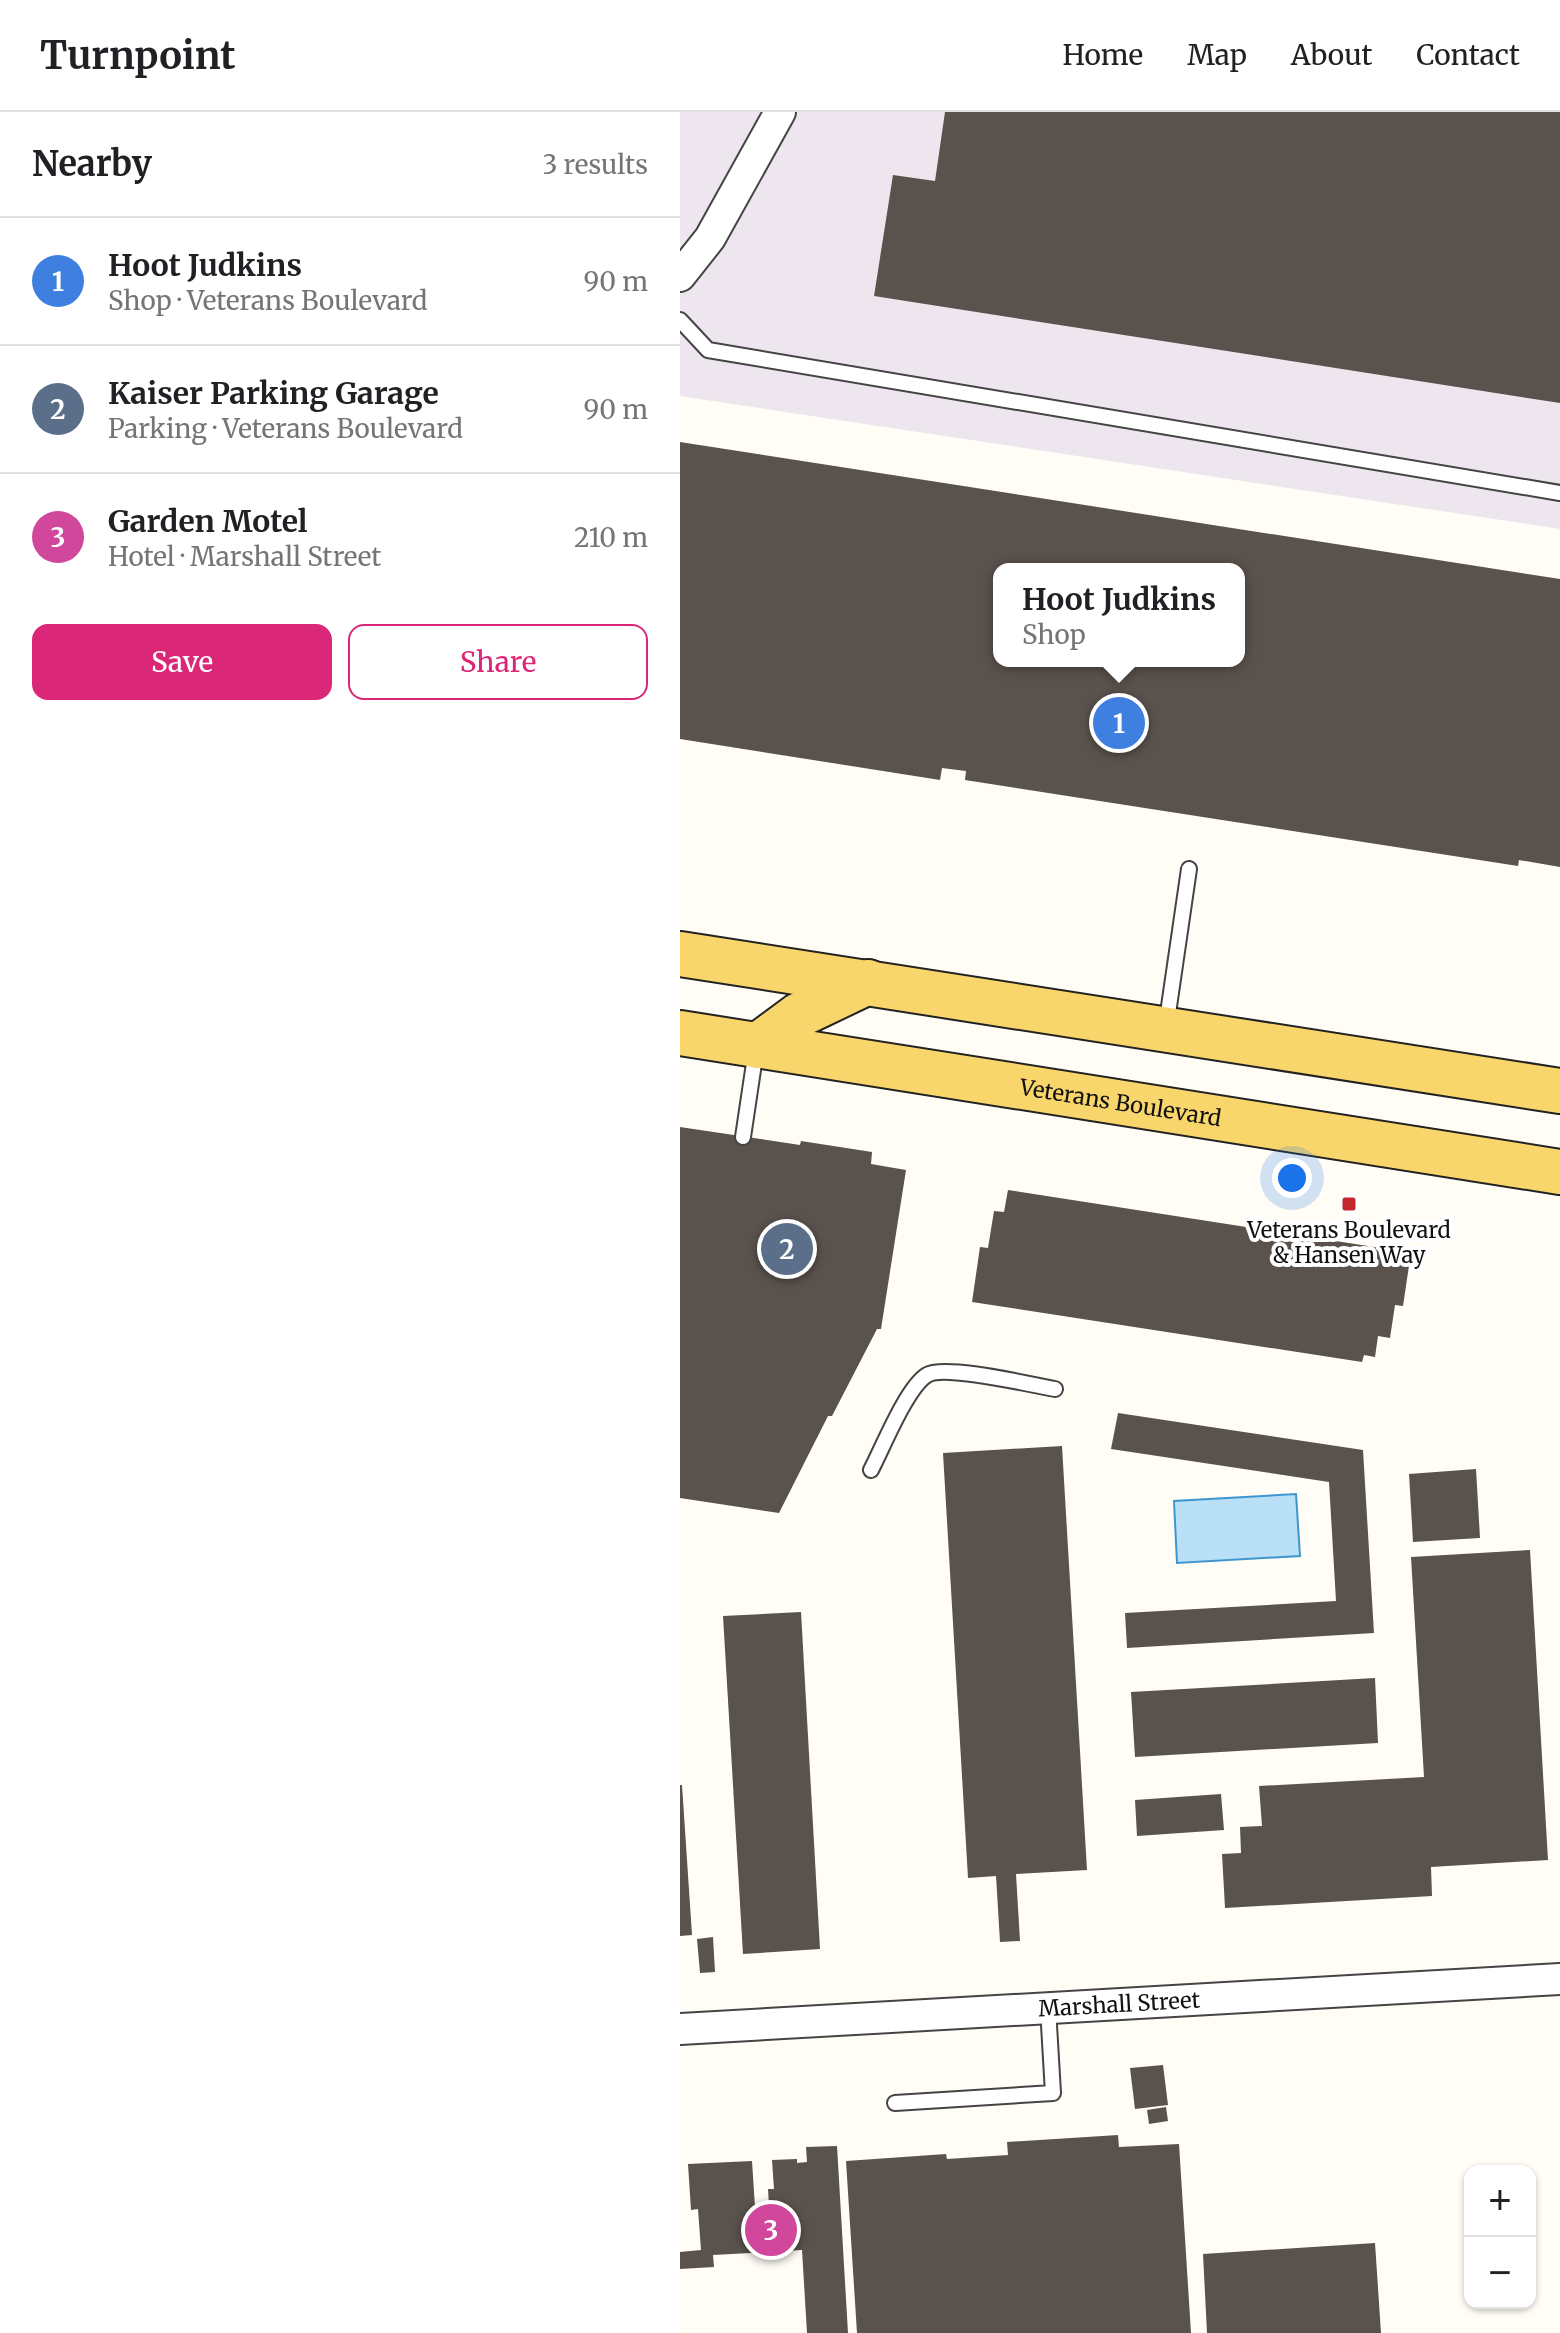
<!DOCTYPE html>
<html lang="en">
<head>
<meta charset="utf-8">
<style>
  body { margin:0; font-family:Merriweather,serif; background:#f2f2f2; color:#202124 }
  .controls { position:absolute; right:24px; bottom:24px; display:grid; overflow:hidden; border-radius:16px; box-shadow:0 2px 6px #0004 }
  .controls button { width:72px; height:72px; display:grid; place-items:center; padding:0; border:0; border-bottom:2px solid #e0e0e0; background:#fff; color:#202124; font:40px sans-serif }
  .you { position:absolute; left:612px; top:1066px; width:28px; height:28px; margin:-20px; border:6px solid #fff; border-radius:50%; background:#1a73e8; box-shadow:0 0 0 12px #1a73e833 }
  .badge { display:grid; place-items:center; width:52px; height:52px; border-radius:50%; background:#db2777; color:#fff; font-size:26px; font-weight:700 }
  .pin { position:absolute; translate:-50% -50%; border:4px solid #fff; box-shadow:0 2px 8px #0006 }
  .popup { position:absolute; left:313px; top:451px; width:252px; height:104px; box-sizing:border-box; display:grid; place-content:center; border-radius:16px; background:#fff; filter:drop-shadow(0 2px 6px #0005); font-size:26px; white-space:nowrap; color:#757577 }
  .popup b { font-size:30px; color:#202124 }
  .popup::after { content:''; position:absolute; left:50%; top:100%; margin-left:-16px; border:16px solid transparent; border-top-color:#fff }
  .list { margin:0; padding:0; list-style:none }
  h2 { display:flex; justify-content:space-between; align-items:center; height:104px; margin:0; padding:0 32px; font-size:34px }
  h2 small { font-size:26px; font-weight:400; color:#757577 }
  .list li { display:grid; grid-template-columns:52px 1fr auto; gap:24px; align-items:center; box-sizing:border-box; height:128px; padding:0 32px; border-top:2px solid #e0e0e0 }
  .list b { display:block; font-size:30px; white-space:nowrap }
  .list p { margin:0; font-size:26px; white-space:nowrap; color:#757577 }
  .list em { font-size:26px; font-style:normal; color:#757577 }
  .actions { display:flex; gap:16px; padding:24px 32px }
  .actions a { flex:1; padding:18px 0; border:2px solid #db2777; border-radius:16px; text-align:center; font-size:28px; color:#db2777 }
  .actions .main { background:#db2777; color:#fff }
  .map { position:relative; flex:none; width:880px; height:2221px; overflow:hidden }
  header { display:flex; align-items:center; gap:48px; box-sizing:border-box; height:112px; padding:0 40px; background:#fff; border-bottom:2px solid #e0e0e0 }
  header strong { font-size:38px }
  nav { display:flex; gap:44px; margin-inline-start:auto; font-size:28px }
  main { display:flex }
  aside { flex:1; background:#fff }
  .map>svg:first-child { display:block }
</style>
</head>
<body>
<header>
<strong>Turnpoint</strong>
<nav><a>Home</a><a>Map</a><a>About</a><a>Contact</a></nav>
</header>
<main>
<aside>
<h2>Nearby<small>3 results</small></h2>
<ul class="list">
<li><span class="badge" style="background:#3f7fe0">1</span><div><b>Hoot Judkins</b><p>Shop · Veterans Boulevard</p></div><em>90 m</em></li>
<li><span class="badge" style="background:#5c6f8a">2</span><div><b>Kaiser Parking Garage</b><p>Parking · Veterans Boulevard</p></div><em>90 m</em></li>
<li><span class="badge" style="background:#d1479c">3</span><div><b>Garden Motel</b><p>Hotel · Marshall Street</p></div><em>210 m</em></li>
</ul>
<div class="actions"><a class="main">Save</a><a>Share</a></div>
</aside>
<div class="map">
<svg width="880" height="2221" viewBox="0 0 880 2221">
  <rect width="100%" height="100%" fill="#fffdf5"/>
  <!-- industrial -->
  <polygon fill="#eee6ef" points="0,0 880,0 880,417 0,284"/>
  <!-- water -->
  <polygon fill="#b9e0f7" stroke="#3f96cf" stroke-width="2" points="616,1382 620,1444 497,1451 494,1389"/>
  <!-- building -->
  <g fill="#5a524d" fill-rule="evenodd">
    <polygon points="265,0 880,0 880,291 194,184 213,63 255,69"/>
    <path d="M0,330L880,467V755L839,748L838,754L285,668L286,659L262,656L260,668L0,627ZM319,457H559V549H319Z"/>
    <polygon points="0,1015 120,1033 121,1029 192,1040 191,1052 226,1058 201,1217 197,1217 152,1304 148,1304 99,1401 0,1386"/>
    <polygon points="328,1078 720,1139 719,1145 730,1147 723,1194 715,1193 710,1226 698,1224 695,1245 684,1243 682,1250 292,1190 300,1135 308,1136 314,1099 324,1100"/>
    <polygon points="438,1301 683,1338 694,1521 447,1536 445,1501 656,1489 649,1370 431,1337"/>
    <polygon points="382,1334 407,1758 336,1762 340,1829 320,1830 316,1764 288,1766 263,1341"/>
    <polygon points="796,1357 800,1426 733,1430 729,1362"/>
    <polygon points="850,1438 868,1748 751,1755 752,1784 545,1796 542,1742 561,1741 560,1715 582,1714 579,1674 744,1665 731,1445"/>
    <polygon points="121,1500 140,1837 63,1842 43,1504"/>
    <polygon points="695,1566 698,1631 455,1645 451,1580"/>
    <polygon points="0,1673 2,1673 12,1823 0,1824"/>
    <polygon points="541,1682 544,1718 457,1724 455,1688"/>
    <polygon points="33,1825 35,1860 20,1861 17,1827"/>
    <polygon points="483,1953 488,1993 455,1997 450,1956"/>
    <polygon points="486,1995 488,2009 469,2012 467,1998"/>
    <polygon points="438,2023 439,2035 499,2032 511,2221 177,2221 166,2049 266,2042 267,2047 328,2043 327,2030"/>
    <polygon points="157,2034 168,2221 127,2221 122,2138 33,2143 34,2155 0,2157 0,2140 21,2138 18,2097 11,2098 8,2052 72,2049 75,2095 89,2094 88,2077 94,2077 92,2048 117,2047 117,2051 127,2050 126,2035"/>
    <polygon points="695,2131 701,2221 527,2221 523,2142"/>
  </g>
  <g fill="none" stroke-linecap="round" stroke-linejoin="round">
    <defs>
      <g id="lane">
        <polyline points="0,208 28,238 880,381"/>
        <polyline points="486,915 509,757"/>
        <polyline points="63,1025 76,938"/>
        <path d="M191,1358C203,1335 227,1275 247,1263C264,1252 352,1273 375,1277"/>
        <polyline points="215,1991 373,1981 368,1896"/>
      </g>
      <g id="street">
        <polyline points="0,164 30,126 100,0"/>
        <path id="s1" d="M0,1917L880,1867"/>
      </g>
      <g id="primary">
        <polyline points="0,842 880,979"/>
        <path id="s2" d="M0,921L880,1060"/>
        <polyline points="77,934 119,903 188,870"/>
      </g>
    </defs>
    <!-- lane casing -->
    <use href="#lane" stroke="#444" stroke-width="18"/>
    <!-- street casing -->
    <use href="#street" stroke="#444" stroke-width="34"/>
    <!-- primary casing -->
    <use href="#primary" stroke="#222" stroke-width="48"/>
    <!-- lane -->
    <use href="#lane" stroke="#fff" stroke-width="14"/>
    <!-- street -->
    <use href="#street" stroke="#fff" stroke-width="30"/>
    <!-- primary -->
    <use href="#primary" stroke="#f9d66b" stroke-width="44"/>
  </g>
  <!-- markers -->
  <rect fill="#c4262e" stroke="#fff" stroke-width="3" x="661" y="1084" width="16" height="16" rx="4"/>
  <g text-anchor="middle" stroke-width="8" stroke-linejoin="round" paint-order="stroke">
    <!-- street labels -->
    <g font-size="22" fill="#111" stroke="#fff">
      <text dy="8" stroke="none"><textPath href="#s2" startOffset="446">Veterans Boulevard</textPath></text>
      <text dy="8" stroke="none"><textPath href="#s1" startOffset="440">Marshall Street</textPath></text>
    </g>
    <!-- poi labels -->
    <g font-size="22" fill="#111" stroke="#fff">
      <text x="669" y="1126">Veterans Boulevard<tspan x="669" dy="25">&amp; Hansen Way</tspan></text>
    </g>
  </g>
</svg>
<div class="controls">
<button>+</button>
<button>−</button>
</div>
<div class="you"></div>
<div class="pin badge" style="left:439px;top:611px;background:#3f7fe0">1</div>
<div class="popup"><b>Hoot Judkins</b>Shop</div>
<div class="pin badge" style="left:107px;top:1137px;background:#5c6f8a">2</div>
<div class="pin badge" style="left:91px;top:2118px;background:#d1479c">3</div>
</div>
</main>
</body>
</html>
